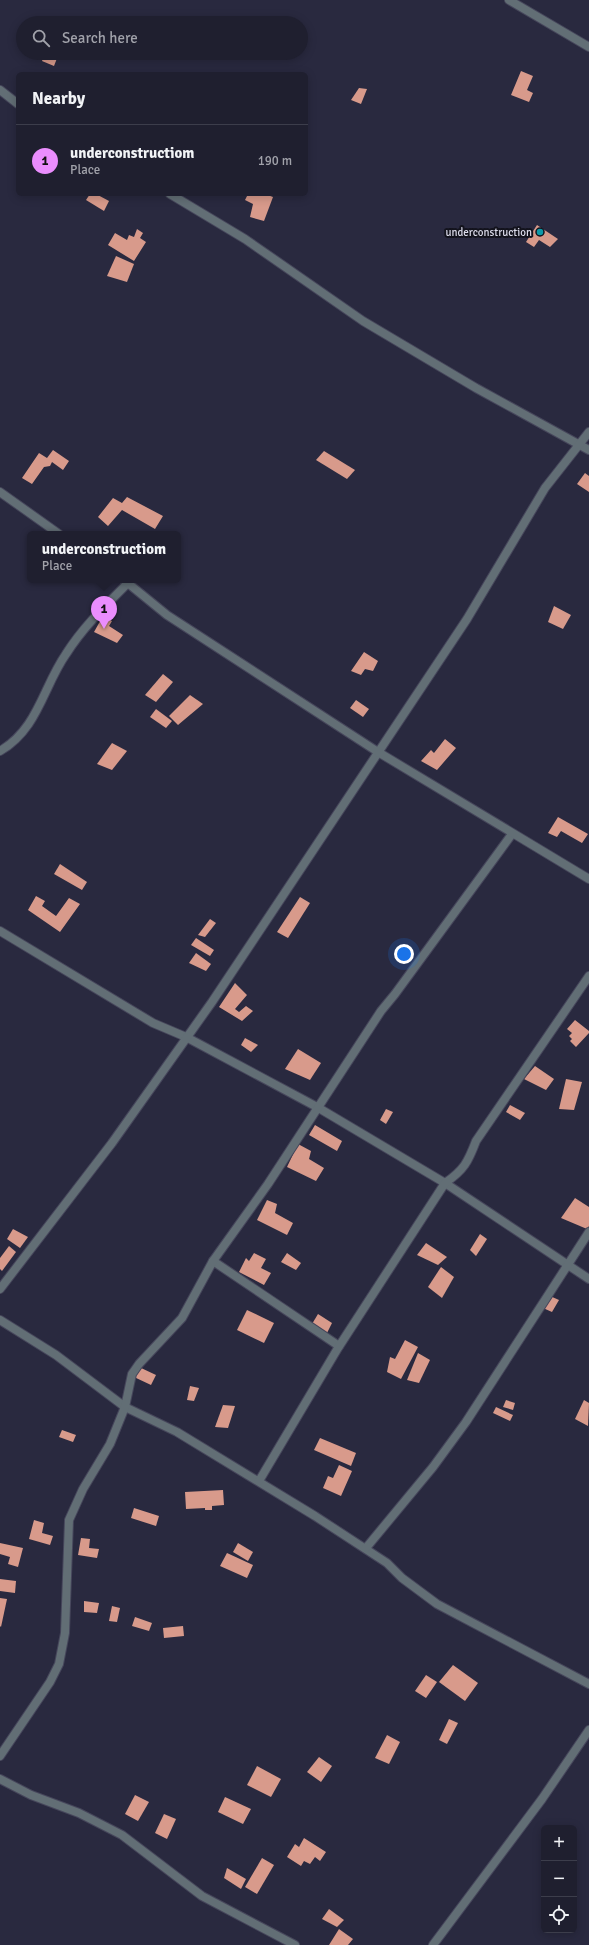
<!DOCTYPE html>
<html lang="en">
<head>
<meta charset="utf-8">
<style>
  body { margin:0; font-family:Signika,sans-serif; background:#2c2c3b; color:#f1f3f6 }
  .controls { position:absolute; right:12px; bottom:12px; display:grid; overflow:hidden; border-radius:6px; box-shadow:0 2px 10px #0003 }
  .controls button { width:36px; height:36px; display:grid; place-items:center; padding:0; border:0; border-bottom:1px solid #3c3d4b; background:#1f1f2f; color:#f1f3f6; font:20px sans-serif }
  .you { position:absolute; left:404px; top:954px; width:14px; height:14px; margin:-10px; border:3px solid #fff; border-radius:50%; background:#1a73e8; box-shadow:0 0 0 6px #1a73e833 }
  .badge { display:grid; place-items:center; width:26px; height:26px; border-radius:50%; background:#ea8dfd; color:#111; font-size:13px; font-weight:700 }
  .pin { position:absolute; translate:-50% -33px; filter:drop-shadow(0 1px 2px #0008) }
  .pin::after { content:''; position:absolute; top:21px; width:14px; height:12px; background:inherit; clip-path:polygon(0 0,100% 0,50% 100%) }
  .popup { position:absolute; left:27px; top:531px; width:154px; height:52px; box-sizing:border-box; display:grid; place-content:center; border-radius:6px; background:#1f1f2f; filter:drop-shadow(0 1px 3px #0005); font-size:13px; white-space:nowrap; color:#a1a2aa }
  .popup b { font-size:15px; color:#f1f3f6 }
  .popup::after { content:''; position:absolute; left:50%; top:100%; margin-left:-8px; border:8px solid transparent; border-top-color:#1f1f2f }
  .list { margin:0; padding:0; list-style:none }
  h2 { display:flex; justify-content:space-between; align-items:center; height:52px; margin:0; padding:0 16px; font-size:17px }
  h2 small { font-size:13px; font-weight:400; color:#a1a2aa }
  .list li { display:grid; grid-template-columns:26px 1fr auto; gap:12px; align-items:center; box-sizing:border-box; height:72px; padding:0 16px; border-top:1px solid #3c3d4b }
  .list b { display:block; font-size:15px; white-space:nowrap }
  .list p { margin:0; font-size:13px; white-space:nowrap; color:#a1a2aa }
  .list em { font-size:13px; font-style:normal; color:#a1a2aa }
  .icon { flex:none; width:22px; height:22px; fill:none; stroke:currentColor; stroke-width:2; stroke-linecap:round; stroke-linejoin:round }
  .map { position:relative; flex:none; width:589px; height:1945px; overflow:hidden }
  .search { position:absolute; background:#1f1f2f; box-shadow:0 2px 10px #0003; left:16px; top:16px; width:292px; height:44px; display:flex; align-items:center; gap:10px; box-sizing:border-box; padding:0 14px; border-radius:22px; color:#a1a2aa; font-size:15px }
  .panel { position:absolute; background:#1f1f2f; box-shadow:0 2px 10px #0003; left:16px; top:72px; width:292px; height:124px; border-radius:6px }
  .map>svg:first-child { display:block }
</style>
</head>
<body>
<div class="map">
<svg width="589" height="1945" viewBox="0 0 589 1945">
  <rect width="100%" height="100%" fill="#29293f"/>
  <!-- building -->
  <g fill="#d89a8b">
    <polygon points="45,53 59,53 54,66 42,61"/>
    <polygon points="521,71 533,76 527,90 533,93 529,102 511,95"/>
    <polygon points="359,88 367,89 361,104 351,100"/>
    <polygon points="90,194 96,194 109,201 104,211 86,200"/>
    <polygon points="248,194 265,194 273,197 264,221 250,217 253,204 245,200"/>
    <polygon points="537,225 558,239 550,247 539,240 534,247 526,242"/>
    <polygon points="137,229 143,233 140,238 146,242 134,261 108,245 115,233 127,240 129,235 134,237"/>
    <polygon points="116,256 134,264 127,282 107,276"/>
    <polygon points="53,450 69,461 63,470 52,462 50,466 44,467 32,484 22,478 39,453 47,458"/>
    <polygon points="324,451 355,470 347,479 316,460"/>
    <polygon points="585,473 589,476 589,492 577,484"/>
    <polygon points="127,497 163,516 155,529 122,510 108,526 98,517 113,498 122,503"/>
    <polygon points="554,606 571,615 563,629 548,622"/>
    <polygon points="103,616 112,621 109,626 123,635 117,643 94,632"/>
    <polygon points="364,652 378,661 373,671 365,669 361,675 351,671"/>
    <polygon points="163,674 173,682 156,702 145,695"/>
    <polygon points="190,695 203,704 178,725 169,716"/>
    <polygon points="356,700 369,709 363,717 350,708"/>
    <polygon points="156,709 172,721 166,728 150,717"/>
    <polygon points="445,739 456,748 437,770 421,761 431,750 434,753"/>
    <polygon points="112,743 127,751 112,770 97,764"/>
    <polygon points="558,817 588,834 582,843 561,831 557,837 548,833"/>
    <polygon points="60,864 87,882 82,890 54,874"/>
    <polygon points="36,896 45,901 42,906 56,916 69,898 80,904 60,932 28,910"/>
    <polygon points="300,897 310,903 288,938 277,932"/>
    <polygon points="210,919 216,923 205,937 198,935"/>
    <polygon points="196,938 214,950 210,956 191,945"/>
    <polygon points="196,953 211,964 206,971 189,963"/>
    <polygon points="235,983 247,995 235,1009 239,1012 246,1006 253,1011 242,1021 219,1007"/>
    <polygon points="575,1020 589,1031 589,1033 576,1047 570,1041 572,1039 569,1036 572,1033 567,1029"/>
    <polygon points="245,1038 258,1045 251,1052 241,1045"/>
    <polygon points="298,1049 321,1063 310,1080 285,1069"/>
    <polygon points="535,1066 554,1079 546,1090 524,1079"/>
    <polygon points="566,1079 582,1082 574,1110 559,1109"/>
    <polygon points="510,1105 525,1113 520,1120 506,1112"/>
    <polygon points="386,1109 393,1112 386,1124 380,1120"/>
    <polygon points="315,1125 342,1141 337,1151 309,1135"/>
    <polygon points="298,1144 311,1151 309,1159 324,1168 316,1181 287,1167"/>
    <polygon points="575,1198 589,1207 589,1226 587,1229 561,1218"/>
    <polygon points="267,1200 277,1204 275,1213 293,1223 287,1235 257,1220"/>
    <polygon points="13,1229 28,1237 20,1248 7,1239"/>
    <polygon points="480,1234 487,1239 476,1256 470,1250"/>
    <polygon points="426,1243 447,1257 438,1265 417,1255"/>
    <polygon points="9,1246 16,1252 2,1271 0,1269 0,1258"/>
    <polygon points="254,1253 266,1259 261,1268 271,1273 264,1285 239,1272 246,1258 249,1261"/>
    <polygon points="287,1253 301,1263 296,1270 281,1262"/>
    <polygon points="441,1267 454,1277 442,1298 428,1287"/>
    <polygon points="550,1296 559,1300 552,1312 543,1308"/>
    <polygon points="247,1310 274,1323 264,1343 237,1330"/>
    <polygon points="318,1314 332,1323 327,1333 312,1324"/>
    <polygon points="405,1340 418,1347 401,1379 387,1372 390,1357 395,1359"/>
    <polygon points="418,1353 430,1360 419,1383 407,1380"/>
    <polygon points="139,1367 156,1375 151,1385 134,1377"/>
    <polygon points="190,1386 199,1388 194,1401 187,1400"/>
    <polygon points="506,1400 515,1403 513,1410 503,1407"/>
    <polygon points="584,1400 589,1403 588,1426 575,1419"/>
    <polygon points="223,1405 235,1406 228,1428 215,1427"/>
    <polygon points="496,1407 513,1415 510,1421 493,1413"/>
    <polygon points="62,1430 76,1435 73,1442 59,1437"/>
    <polygon points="320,1438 356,1453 351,1466 314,1450"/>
    <polygon points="339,1465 352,1471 341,1496 323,1488 328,1476 333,1478"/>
    <polygon points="223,1490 224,1505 212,1506 212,1510 205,1510 205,1508 186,1509 185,1492"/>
    <polygon points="134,1508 159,1516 156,1526 131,1518"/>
    <polygon points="34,1520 44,1523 42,1533 53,1536 50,1545 29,1539"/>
    <polygon points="81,1538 90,1539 89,1548 99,1549 97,1558 78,1555"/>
    <polygon points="0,1543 23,1548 18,1567 8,1564 10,1557 0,1554"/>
    <polygon points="238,1543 253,1552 248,1561 233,1552"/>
    <polygon points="227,1553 253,1565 247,1578 220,1566"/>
    <polygon points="0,1579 16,1581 15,1593 0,1591"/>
    <polygon points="0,1598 7,1599 1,1627 0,1626"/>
    <polygon points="84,1601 99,1603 97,1613 84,1612"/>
    <polygon points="112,1606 120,1608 117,1622 109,1621"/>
    <polygon points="135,1617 152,1623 149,1631 132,1626"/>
    <polygon points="183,1626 184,1636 164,1638 163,1628"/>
    <polygon points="453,1665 478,1683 465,1701 439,1682"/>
    <polygon points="426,1675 437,1682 426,1698 415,1691"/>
    <polygon points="449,1719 458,1723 447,1744 439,1740"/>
    <polygon points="387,1735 400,1742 389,1764 375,1758"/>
    <polygon points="319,1757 332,1766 321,1782 307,1772"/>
    <polygon points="257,1766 281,1779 271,1797 247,1785"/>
    <polygon points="135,1795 149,1802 138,1821 125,1814"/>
    <polygon points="225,1797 251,1809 243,1824 218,1812"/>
    <polygon points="164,1814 176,1819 167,1839 155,1833"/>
    <polygon points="304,1838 326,1852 320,1861 315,1857 310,1864 304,1861 301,1866 287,1857 295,1844 299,1847"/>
    <polygon points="262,1858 274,1865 257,1894 245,1887"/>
    <polygon points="227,1868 246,1879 241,1889 224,1878"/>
    <polygon points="329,1909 344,1920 337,1927 322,1919"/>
    <polygon points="339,1929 353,1939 348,1945 329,1945"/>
  </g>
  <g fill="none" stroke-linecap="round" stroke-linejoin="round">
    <defs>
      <g id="minor">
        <polyline points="509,0 589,47"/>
        <polyline points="0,90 18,104"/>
        <polyline points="170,194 245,239 363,321 476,388 589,450"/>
        <path d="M0,751C38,729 43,687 66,654C83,627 106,605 128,583"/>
        <polyline points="0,931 153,1023 186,1037 317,1107 445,1183 589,1279"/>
        <polyline points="213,1261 339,1346"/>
        <polyline points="0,1289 112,1143 212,1002 467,619 545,488 589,432"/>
        <polyline points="0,1320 56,1355 125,1407 177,1432 315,1516 387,1563 402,1578 437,1604 589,1684"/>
        <path d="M259,1481L338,1348L445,1183C464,1170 468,1162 476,1141L589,976"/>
        <polyline points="366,1548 433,1467 466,1422 589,1232"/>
        <polyline points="0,1756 50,1682 59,1664 65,1633 69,1520 83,1489 110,1444 125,1407 132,1374 139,1364 182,1318 213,1261 268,1184 381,1011 395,994 512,834"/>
        <polyline points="0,1779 31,1795 79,1813 122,1835 202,1896 295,1945"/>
        <polyline points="433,1945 542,1799 589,1730"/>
      </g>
      <g id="tertiary">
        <polyline points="0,492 59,534"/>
        <polyline points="124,580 167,615 378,752 589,879"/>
      </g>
    </defs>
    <!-- minor casing -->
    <use href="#minor" stroke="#46465b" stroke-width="10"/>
    <!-- tertiary casing -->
    <use href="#tertiary" stroke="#46465b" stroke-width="10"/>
    <!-- minor -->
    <use href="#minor" stroke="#626e75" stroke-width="8"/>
    <!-- tertiary -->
    <use href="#tertiary" stroke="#626e75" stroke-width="8"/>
  </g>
  <!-- markers -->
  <circle fill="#0f9aa8" stroke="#13131d" stroke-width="1.5" cx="540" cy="232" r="4"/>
  <g text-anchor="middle" stroke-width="4" stroke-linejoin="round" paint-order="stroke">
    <!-- poi labels -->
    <g font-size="11" fill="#ddddec" stroke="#13131d" text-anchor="end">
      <text x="532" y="236">underconstruction</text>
    </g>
  </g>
</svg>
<div class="controls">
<button>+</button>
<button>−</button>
<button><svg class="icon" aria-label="locate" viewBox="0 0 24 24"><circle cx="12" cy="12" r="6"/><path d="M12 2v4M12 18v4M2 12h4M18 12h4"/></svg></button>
</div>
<div class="you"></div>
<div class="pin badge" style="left:104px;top:629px">1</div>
<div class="popup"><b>underconstructiom</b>Place</div>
<div class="search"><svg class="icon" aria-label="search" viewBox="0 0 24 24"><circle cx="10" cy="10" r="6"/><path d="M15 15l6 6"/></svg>Search here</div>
<section class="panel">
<h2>Nearby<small></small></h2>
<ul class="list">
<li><span class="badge">1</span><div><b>underconstructiom</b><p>Place</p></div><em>190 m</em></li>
</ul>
</section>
</div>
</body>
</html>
